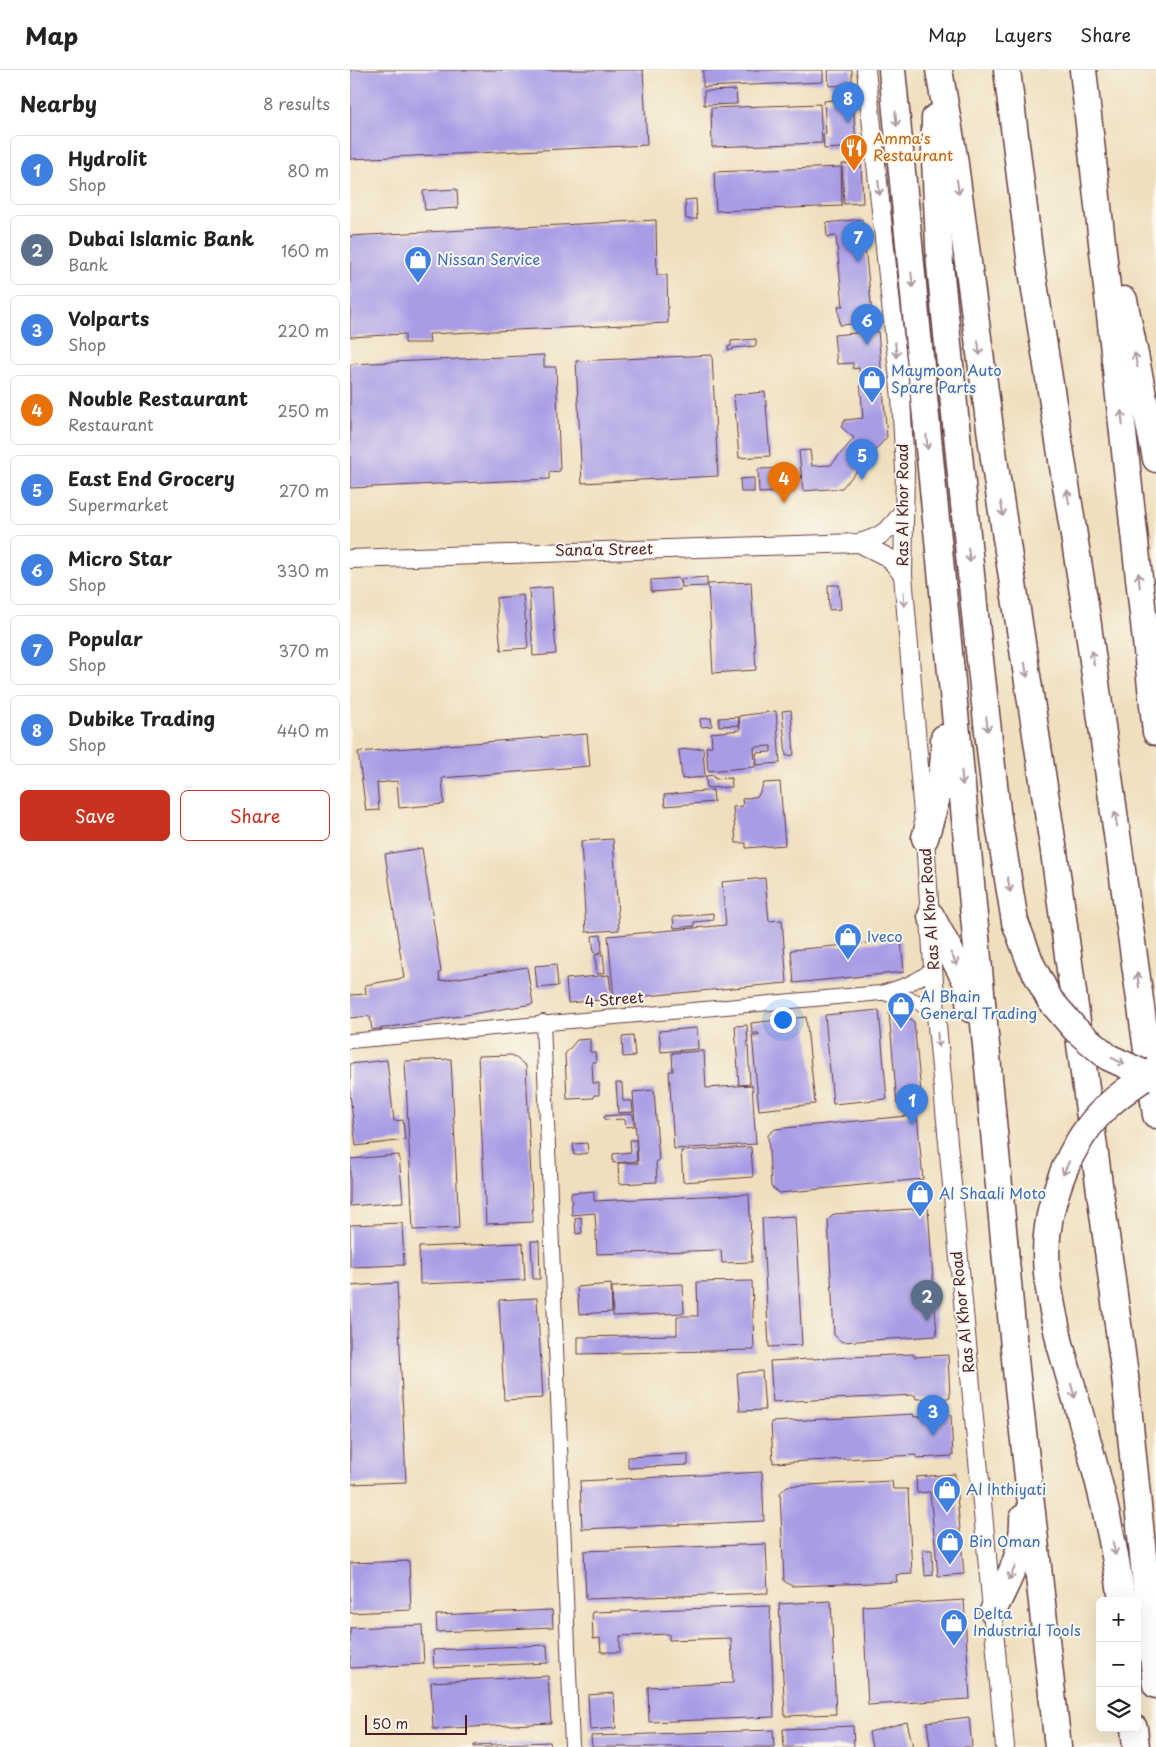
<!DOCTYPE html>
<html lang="en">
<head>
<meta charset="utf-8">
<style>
  body { margin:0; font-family:"Playpen Sans",sans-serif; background:#f6f6f6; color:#222 }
  .controls { position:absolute; right:15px; bottom:15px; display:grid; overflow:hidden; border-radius:8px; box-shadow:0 5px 20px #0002 }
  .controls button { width:45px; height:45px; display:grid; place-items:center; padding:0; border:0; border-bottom:1px solid #e0e0e0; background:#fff; color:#222; font:25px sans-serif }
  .scale { position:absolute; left:15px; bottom:12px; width:102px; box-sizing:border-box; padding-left:5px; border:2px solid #4a1f2b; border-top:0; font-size:14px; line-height:18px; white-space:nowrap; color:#4a1f2b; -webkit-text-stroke:4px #fbf7ec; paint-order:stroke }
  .you { position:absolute; left:432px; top:949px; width:18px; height:18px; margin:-12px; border:4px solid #fff; border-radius:50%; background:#1a73e8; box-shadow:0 0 0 8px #1a73e833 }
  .badge { display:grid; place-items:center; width:32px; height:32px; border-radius:50%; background:#c8321e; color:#fff; font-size:16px; font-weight:700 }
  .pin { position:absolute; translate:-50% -41px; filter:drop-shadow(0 1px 2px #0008) }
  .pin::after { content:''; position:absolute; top:26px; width:18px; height:15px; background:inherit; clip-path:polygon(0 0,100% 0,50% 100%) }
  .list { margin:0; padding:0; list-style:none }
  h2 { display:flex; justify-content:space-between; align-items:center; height:65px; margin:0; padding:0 20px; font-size:21px }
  h2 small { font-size:16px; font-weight:400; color:#767676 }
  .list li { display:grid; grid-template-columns:32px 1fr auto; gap:15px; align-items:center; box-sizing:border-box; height:70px; margin:0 10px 10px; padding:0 10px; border:1px solid #e0e0e0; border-radius:8px }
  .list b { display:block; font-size:19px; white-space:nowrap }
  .list p { margin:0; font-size:16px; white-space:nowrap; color:#767676 }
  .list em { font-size:16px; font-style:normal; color:#767676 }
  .actions { display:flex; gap:10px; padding:15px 20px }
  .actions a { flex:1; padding:11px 0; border:1px solid #c8321e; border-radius:8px; text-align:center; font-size:18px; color:#c8321e }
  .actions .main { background:#c8321e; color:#fff }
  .icon { flex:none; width:28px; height:28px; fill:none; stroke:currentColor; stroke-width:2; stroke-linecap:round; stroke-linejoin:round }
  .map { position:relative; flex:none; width:806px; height:1677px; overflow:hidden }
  header { display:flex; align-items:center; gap:30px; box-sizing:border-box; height:70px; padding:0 25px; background:#fff; border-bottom:1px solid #e0e0e0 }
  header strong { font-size:24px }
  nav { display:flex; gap:28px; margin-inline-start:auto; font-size:18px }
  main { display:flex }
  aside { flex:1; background:#fff }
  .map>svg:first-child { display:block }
</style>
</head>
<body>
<header>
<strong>Map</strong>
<nav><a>Map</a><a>Layers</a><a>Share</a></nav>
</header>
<main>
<aside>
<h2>Nearby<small>8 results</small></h2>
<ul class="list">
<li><span class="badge" style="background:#3f7fe0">1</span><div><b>Hydrolit</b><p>Shop</p></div><em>80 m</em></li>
<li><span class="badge" style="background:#5c6f8a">2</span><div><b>Dubai Islamic Bank</b><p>Bank</p></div><em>160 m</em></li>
<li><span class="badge" style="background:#3f7fe0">3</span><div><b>Volparts</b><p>Shop</p></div><em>220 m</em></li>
<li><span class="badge" style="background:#e8710a">4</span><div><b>Nouble Restaurant</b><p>Restaurant</p></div><em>250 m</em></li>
<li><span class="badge" style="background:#3f7fe0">5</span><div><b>East End Grocery</b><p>Supermarket</p></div><em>270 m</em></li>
<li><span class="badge" style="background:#3f7fe0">6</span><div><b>Micro Star</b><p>Shop</p></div><em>330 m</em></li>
<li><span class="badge" style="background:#3f7fe0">7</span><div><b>Popular</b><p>Shop</p></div><em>370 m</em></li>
<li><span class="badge" style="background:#3f7fe0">8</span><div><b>Dubike Trading</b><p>Shop</p></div><em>440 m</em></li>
</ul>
<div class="actions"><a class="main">Save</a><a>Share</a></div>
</aside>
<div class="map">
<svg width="806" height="1677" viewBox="0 0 806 1677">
  <rect width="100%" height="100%" fill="#fbf7ec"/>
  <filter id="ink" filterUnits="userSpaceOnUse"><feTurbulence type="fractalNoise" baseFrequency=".02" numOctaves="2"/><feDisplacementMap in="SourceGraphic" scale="10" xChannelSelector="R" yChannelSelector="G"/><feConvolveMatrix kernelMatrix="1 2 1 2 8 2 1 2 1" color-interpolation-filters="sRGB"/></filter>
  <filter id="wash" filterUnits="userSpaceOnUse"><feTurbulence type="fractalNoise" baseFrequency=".0096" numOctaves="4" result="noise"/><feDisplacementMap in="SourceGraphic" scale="20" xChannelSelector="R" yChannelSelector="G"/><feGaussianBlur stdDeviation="1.12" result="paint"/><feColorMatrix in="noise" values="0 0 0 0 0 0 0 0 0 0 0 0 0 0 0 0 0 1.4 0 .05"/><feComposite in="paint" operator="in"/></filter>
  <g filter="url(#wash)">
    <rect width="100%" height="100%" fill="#efdfbe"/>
    <g id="blocks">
      <!-- building -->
      <g fill="#a89ce5">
        <polygon points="0,0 293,0 297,75 0,89"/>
        <polygon points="353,0 473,0 473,12 353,17"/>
        <polygon points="478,0 502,0 502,15 479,16"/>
        <polygon points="386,20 387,34 354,35 354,21"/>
        <polygon points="503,28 506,77 474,79 473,64 476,64 474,31"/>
        <polygon points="470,34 472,73 362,77 361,38"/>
        <polygon points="511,93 513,133 494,134 492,94"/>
        <polygon points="491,97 492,136 366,141 364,102"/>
        <polygon points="107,119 108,138 75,140 73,121"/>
        <polygon points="346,129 347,149 336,149 335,130"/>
        <polygon points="512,149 523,252 490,255 488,236 493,236 486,166 477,167 476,153"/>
        <polygon points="306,150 307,205 317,205 318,253 79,264 80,273 55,273 55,264 0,267 0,166"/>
        <polygon points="528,261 537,367 492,418 453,421 449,381 460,380 462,396 481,395 504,368 491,357 495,350 513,348 509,298 503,299 503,293 487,294 484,265"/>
        <polygon points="406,269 406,276 383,278 383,280 378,280 378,277 381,276 381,271"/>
        <polygon points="194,285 194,297 206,297 210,401 199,402 199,409 0,418 0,294"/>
        <polygon points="362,285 368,406 232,413 226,291"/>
        <polygon points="415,322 420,386 389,388 384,325"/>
        <polygon points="441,398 442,421 409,423 408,399"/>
        <polygon points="404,408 404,422 391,422 390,409"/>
        <polygon points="357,507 357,516 332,517 331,509"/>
        <polygon points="329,508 330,520 301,522 301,510"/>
        <polygon points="401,512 406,600 363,603 358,514"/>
        <polygon points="478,515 489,515 491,539 479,540"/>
        <polygon points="202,517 206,584 183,586 179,519"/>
        <polygon points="173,525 178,578 151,580 146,528"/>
        <polygon points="441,640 444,685 436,686 432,641"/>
        <polygon points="426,641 430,693 407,695 406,683 421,682 421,676 404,677 405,697 358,701 356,677 362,676 361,663 390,660 389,646"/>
        <polygon points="388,647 389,655 369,656 369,648"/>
        <polygon points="361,648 362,656 351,657 350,649"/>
        <polygon points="237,664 240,696 92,708 94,734 49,738 47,711 27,713 29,740 16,741 8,682"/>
        <polygon points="353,678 355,707 332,709 329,680"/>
        <polygon points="364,705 365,709 381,708 382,717 357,718 356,706"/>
        <polygon points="430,712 435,775 396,778 396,773 386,773 383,737 393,736 392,729 408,726 414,713"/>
        <polygon points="363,720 364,732 315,736 314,725"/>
        <polygon points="263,769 269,860 236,862 231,771"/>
        <polygon points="72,778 91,902 89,903 90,911 177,897 183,934 22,960 20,946 0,948 0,925 16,924 15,915 54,908 35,784"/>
        <polygon points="415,808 419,851 432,850 437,913 264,929 258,866 376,855 372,812"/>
        <polygon points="363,843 364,850 344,852 345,856 324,858 323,847"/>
        <polygon points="251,865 252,882 244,883 242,866"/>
        <polygon points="551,870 554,902 444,913 441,880"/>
        <polygon points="253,884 255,903 247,904 245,885"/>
        <polygon points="206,894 208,916 187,918 185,896"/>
        <polygon points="259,905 262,929 218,933 216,909"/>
        <polygon points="529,940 537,1029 483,1034 475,945"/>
        <polygon points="551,941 564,952 572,1032 547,1034 539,942"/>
        <polygon points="456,947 465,1034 409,1040 402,965 409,965 409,963 402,963 401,953"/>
        <polygon points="397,955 400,1014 389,1015 385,956"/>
        <polygon points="347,958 348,979 311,982 309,961"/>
        <polygon points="283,966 285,986 273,987 272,967"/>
        <polygon points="240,969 240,982 245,982 246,992 242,992 243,1013 249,1013 249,1025 244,1025 244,1028 217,1029 215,984 227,970"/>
        <polygon points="354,981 356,1018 402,1015 406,1074 324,1079 319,1001 323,1001 322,983"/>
        <polygon points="162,985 176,996 183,1152 136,1154 128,986"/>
        <polygon points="101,989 109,1158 63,1160 55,991"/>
        <polygon points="37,990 44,1051 53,1050 55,1070 6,1076 0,1024 0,994"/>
        <polygon points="266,1013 272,1013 273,1031 282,1031 283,1042 268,1043"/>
        <polygon points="304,1020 309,1091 306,1091 307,1112 269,1114 268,1093 288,1093 283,1022"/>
        <polygon points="283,1044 284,1056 276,1057 275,1050 273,1049 255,1050 254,1046"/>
        <polygon points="567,1045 573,1109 430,1123 421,1117 418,1065 425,1059"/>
        <polygon points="280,1070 286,1070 287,1091 263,1093 263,1084 281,1082"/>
        <polygon points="237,1073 238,1083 224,1085 223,1074"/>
        <polygon points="401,1077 403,1107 333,1112 331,1081"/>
        <polygon points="49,1085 53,1132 0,1136 0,1089"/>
        <polygon points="244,1121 244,1131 399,1124 402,1192 372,1193 371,1180 247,1184 245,1143 222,1145 221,1123"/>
        <polygon points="578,1138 587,1266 492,1272 484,1265 478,1150 484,1144"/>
        <polygon points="445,1146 452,1275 419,1277 412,1148"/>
        <polygon points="231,1147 232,1163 226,1164 225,1148"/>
        <polygon points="52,1153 54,1195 0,1197 0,1155"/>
        <polygon points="181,1171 189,1171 190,1209 183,1209"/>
        <polygon points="173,1173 175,1210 70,1214 69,1177"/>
        <polygon points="402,1211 404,1280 228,1284 228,1267 327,1265 327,1246 348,1246 347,1212"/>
        <polygon points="47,1213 56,1412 0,1414 0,1216"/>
        <polygon points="261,1214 262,1242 229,1244 227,1217"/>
        <polygon points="333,1214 334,1243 263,1246 262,1217"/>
        <polygon points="187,1228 193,1328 154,1330 149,1230"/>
        <polygon points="563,1284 564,1287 598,1285 600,1328 566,1329 565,1325 423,1332 420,1291"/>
        <polygon points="412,1301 415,1340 390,1341 387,1303"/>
        <polygon points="563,1344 564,1347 601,1345 603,1386 566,1388 566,1385 423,1393 421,1352"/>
        <polygon points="338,1384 338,1395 278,1398 278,1387"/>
        <polygon points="412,1402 414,1451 232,1459 230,1411"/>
        <polygon points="605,1404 614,1504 588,1506 580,1422 567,1423 566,1407"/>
        <polygon points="542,1411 543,1419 558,1419 562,1504 546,1505 547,1512 442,1516 434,1511 430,1423 437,1416"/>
        <polygon points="416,1474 418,1523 236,1529 234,1481"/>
        <polygon points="573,1480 582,1480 583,1505 575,1506"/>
        <polygon points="59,1491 61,1540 0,1543 0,1493"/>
        <polygon points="614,1530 620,1629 518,1635 513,1536"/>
        <polygon points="481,1531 486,1644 435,1646 429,1534"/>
        <polygon points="420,1536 424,1647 299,1652 298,1617 383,1613 381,1568 319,1570 319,1564 270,1566 270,1582 251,1582 250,1568 243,1569 242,1542"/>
        <polygon points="202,1540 203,1557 87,1562 86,1545"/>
        <polygon points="72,1555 74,1594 0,1598 0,1558"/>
        <polygon points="197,1575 198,1593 84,1598 83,1580"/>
        <polygon points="198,1606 201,1653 83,1659 81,1612"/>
        <polygon points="264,1623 266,1658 240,1660 238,1625"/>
        <polygon points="619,1647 622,1677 580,1677 577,1652"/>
        <polygon points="557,1652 563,1677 522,1677 519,1662"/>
        <polygon points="503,1656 504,1677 434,1677 433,1659"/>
        <polygon points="423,1660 424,1677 242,1677 241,1666"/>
        <polygon points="200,1672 201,1677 124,1677 124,1675"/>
      </g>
    </g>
  </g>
  <g filter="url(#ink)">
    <use href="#blocks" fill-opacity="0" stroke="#633c41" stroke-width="1"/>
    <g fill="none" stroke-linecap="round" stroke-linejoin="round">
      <defs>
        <g id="minor">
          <path d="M537,924C557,927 571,931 586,945"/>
          <polyline points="193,952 222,1677"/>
          <path d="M0,971L531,923C552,917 568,912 584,897"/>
        </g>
        <g id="tertiary">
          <polyline points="516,0 551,328 555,400 553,505 575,768 586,945 655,1677"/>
          <polyline points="509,473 539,488 553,505"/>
          <path d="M0,489L509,473C530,468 542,459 553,441"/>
        </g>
        <g id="motorway">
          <polyline points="542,0 609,684 666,1299 708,1677"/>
          <polyline points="589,0 604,87 645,396 704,782 775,1306 806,1615"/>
          <polyline points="657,0 680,188 737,548 806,1045"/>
          <polyline points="733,0 806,662"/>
          <polyline points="585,48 585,89 590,195 626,554"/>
          <polyline points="774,230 806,389"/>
          <path d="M575,768C585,734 596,703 594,668"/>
          <polyline points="581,846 617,913 620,939"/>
          <path d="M710,1274C734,1359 761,1443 772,1531"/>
          <path d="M643,1541C658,1510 674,1483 673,1448"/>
          <polyline points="784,1658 786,1677"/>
        </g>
      </defs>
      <!-- minor casing -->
      <use href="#minor" stroke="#633c41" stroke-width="16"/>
      <!-- tertiary casing -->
      <use href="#tertiary" stroke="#633c41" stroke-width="20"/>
      <!-- motorway casing -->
      <use href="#motorway" stroke="#633c41" stroke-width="29"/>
      <!-- minor -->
      <use href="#minor" stroke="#fff" stroke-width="14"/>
      <!-- tertiary -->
      <use href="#tertiary" stroke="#fff" stroke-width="18"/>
      <!-- motorway -->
      <use href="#motorway" stroke="#fff" stroke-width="26"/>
      <defs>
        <g id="motorway-bridge">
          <polyline points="626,554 647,741 665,852 681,894 700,930 725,959 758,987 806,1009"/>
          <path d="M710,1274C705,1250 699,1226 697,1203C691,1143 717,1070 763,1031C777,1019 792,1010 806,999"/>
        </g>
      </defs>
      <!-- motorway-bridge casing -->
      <use href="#motorway-bridge" stroke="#633c41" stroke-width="29" stroke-linecap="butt"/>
      <!-- motorway-bridge -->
      <use href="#motorway-bridge" stroke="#fff" stroke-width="26"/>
    </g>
    <!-- one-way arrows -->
    <defs><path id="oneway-shaft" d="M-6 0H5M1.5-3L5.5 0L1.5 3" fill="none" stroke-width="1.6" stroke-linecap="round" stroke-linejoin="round" transform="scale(1.25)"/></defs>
    <g stroke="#ae9aa0">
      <use href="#oneway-shaft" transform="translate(546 49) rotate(85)"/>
      <use href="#oneway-shaft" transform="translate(608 117) rotate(82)"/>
      <use href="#oneway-shaft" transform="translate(529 118) rotate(84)"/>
      <use href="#oneway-shaft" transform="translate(562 210) rotate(85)"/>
      <use href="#oneway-shaft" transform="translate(629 278) rotate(82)"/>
      <use href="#oneway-shaft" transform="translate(546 280) rotate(84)"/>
      <use href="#oneway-shaft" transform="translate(786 290) rotate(-101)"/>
      <use href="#oneway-shaft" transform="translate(772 348) rotate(-96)"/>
      <use href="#oneway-shaft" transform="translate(577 372) rotate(85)"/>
      <use href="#oneway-shaft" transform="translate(718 427) rotate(-99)"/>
      <use href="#oneway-shaft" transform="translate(652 439) rotate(81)"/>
      <use href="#oneway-shaft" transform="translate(619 485) rotate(84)"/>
      <use href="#oneway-shaft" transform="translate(789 510) rotate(-96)"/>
      <use href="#oneway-shaft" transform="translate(554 529) rotate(86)"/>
      <use href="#oneway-shaft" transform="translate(743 588) rotate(-98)"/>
      <use href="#oneway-shaft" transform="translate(676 600) rotate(81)"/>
      <use href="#oneway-shaft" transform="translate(637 654) rotate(84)"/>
      <use href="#oneway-shaft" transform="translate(612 708) rotate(85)"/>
      <use href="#oneway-shaft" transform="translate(766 749) rotate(-98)"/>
      <use href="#oneway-shaft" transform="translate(659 815) rotate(81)"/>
      <use href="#oneway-shaft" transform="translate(604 889) rotate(62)"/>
      <use href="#oneway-shaft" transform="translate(788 910) rotate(-98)"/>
      <use href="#oneway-shaft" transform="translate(588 970) rotate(85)"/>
      <use href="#oneway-shaft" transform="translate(768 991) rotate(26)"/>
      <use href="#oneway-shaft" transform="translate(716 1098) rotate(115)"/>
      <use href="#oneway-shaft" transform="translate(723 1321) rotate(74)"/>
      <use href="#oneway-shaft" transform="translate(764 1478) rotate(79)"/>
      <use href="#oneway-shaft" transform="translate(662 1503) rotate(116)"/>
    </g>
  </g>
  <!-- icons -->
  <defs>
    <symbol id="restaurant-pin" viewBox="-11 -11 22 30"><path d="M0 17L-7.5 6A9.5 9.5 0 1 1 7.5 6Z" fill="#e8710a" stroke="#fbf7ec"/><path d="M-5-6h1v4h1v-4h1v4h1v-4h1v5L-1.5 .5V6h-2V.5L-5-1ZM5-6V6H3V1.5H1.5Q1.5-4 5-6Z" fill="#fff"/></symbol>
    <symbol id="shop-pin" viewBox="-11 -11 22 30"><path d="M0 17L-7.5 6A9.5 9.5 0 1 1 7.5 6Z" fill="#3f7fe0" stroke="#fbf7ec"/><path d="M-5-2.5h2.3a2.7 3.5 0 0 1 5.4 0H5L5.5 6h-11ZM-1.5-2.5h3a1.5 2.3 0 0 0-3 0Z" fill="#fff"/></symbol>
  </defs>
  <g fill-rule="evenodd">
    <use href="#restaurant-pin" x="488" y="62" width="32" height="43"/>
    <use href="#shop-pin" x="52" y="174" width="32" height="43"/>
    <use href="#shop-pin" x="506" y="294" width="32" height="43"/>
    <use href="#shop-pin" x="482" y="851" width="32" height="43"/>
    <use href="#shop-pin" x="535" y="920" width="32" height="43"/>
    <use href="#shop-pin" x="554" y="1108" width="32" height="43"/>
    <use href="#shop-pin" x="581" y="1404" width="32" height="43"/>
    <use href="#shop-pin" x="584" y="1456" width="32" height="43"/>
    <use href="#shop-pin" x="588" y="1537" width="32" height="43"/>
  </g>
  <g text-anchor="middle" stroke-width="4" stroke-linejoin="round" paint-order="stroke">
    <!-- food labels -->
    <g font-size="15" fill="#c56008" stroke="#fbf7ec" text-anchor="start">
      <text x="523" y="74">Amma's<tspan x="523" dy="17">Restaurant</tspan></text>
    </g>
    <!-- shop labels -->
    <g font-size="15" fill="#366cbe" stroke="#fbf7ec" text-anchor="start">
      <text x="87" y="195">Nissan Service</text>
      <text x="541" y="306">Maymoon Auto<tspan x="541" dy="17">Spare Parts</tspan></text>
      <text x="517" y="872">Iveco</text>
      <text x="570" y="932">Al Bhain<tspan x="570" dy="17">General Trading</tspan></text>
      <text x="589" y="1129">Al Shaali Moto</text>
      <text x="616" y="1425">Al Ihthiyati</text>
      <text x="619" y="1477">Bin Oman</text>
      <text x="623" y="1549">Delta<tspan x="623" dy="17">Industrial Tools</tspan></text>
    </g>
    <!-- street labels -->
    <g font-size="15" fill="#4a1f2b" stroke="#fbf7ec">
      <text transform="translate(553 435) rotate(-90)" y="5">Ras Al Khor Road</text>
      <text transform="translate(254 480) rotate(-1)" y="5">Sana'a Street</text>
      <text transform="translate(580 839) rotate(-94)" y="5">Ras Al Khor Road</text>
      <text transform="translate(264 930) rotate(-5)" y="5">4 Street</text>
      <text transform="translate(613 1242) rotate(-96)" y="5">Ras Al Khor Road</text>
    </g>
  </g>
</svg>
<div class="controls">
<button>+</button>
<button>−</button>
<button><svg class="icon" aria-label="layers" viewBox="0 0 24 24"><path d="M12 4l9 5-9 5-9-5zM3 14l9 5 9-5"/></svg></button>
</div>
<div class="scale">50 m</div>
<div class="you"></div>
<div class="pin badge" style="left:562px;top:1055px;background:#3f7fe0">1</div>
<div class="pin badge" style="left:577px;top:1251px;background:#5c6f8a">2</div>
<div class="pin badge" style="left:583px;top:1366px;background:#3f7fe0">3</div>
<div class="pin badge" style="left:434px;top:433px;background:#e8710a">4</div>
<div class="pin badge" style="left:512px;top:410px;background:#3f7fe0">5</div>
<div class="pin badge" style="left:517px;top:275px;background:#3f7fe0">6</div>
<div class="pin badge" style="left:508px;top:192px;background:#3f7fe0">7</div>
<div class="pin badge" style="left:498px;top:53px;background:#3f7fe0">8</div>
</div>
</main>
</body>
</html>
